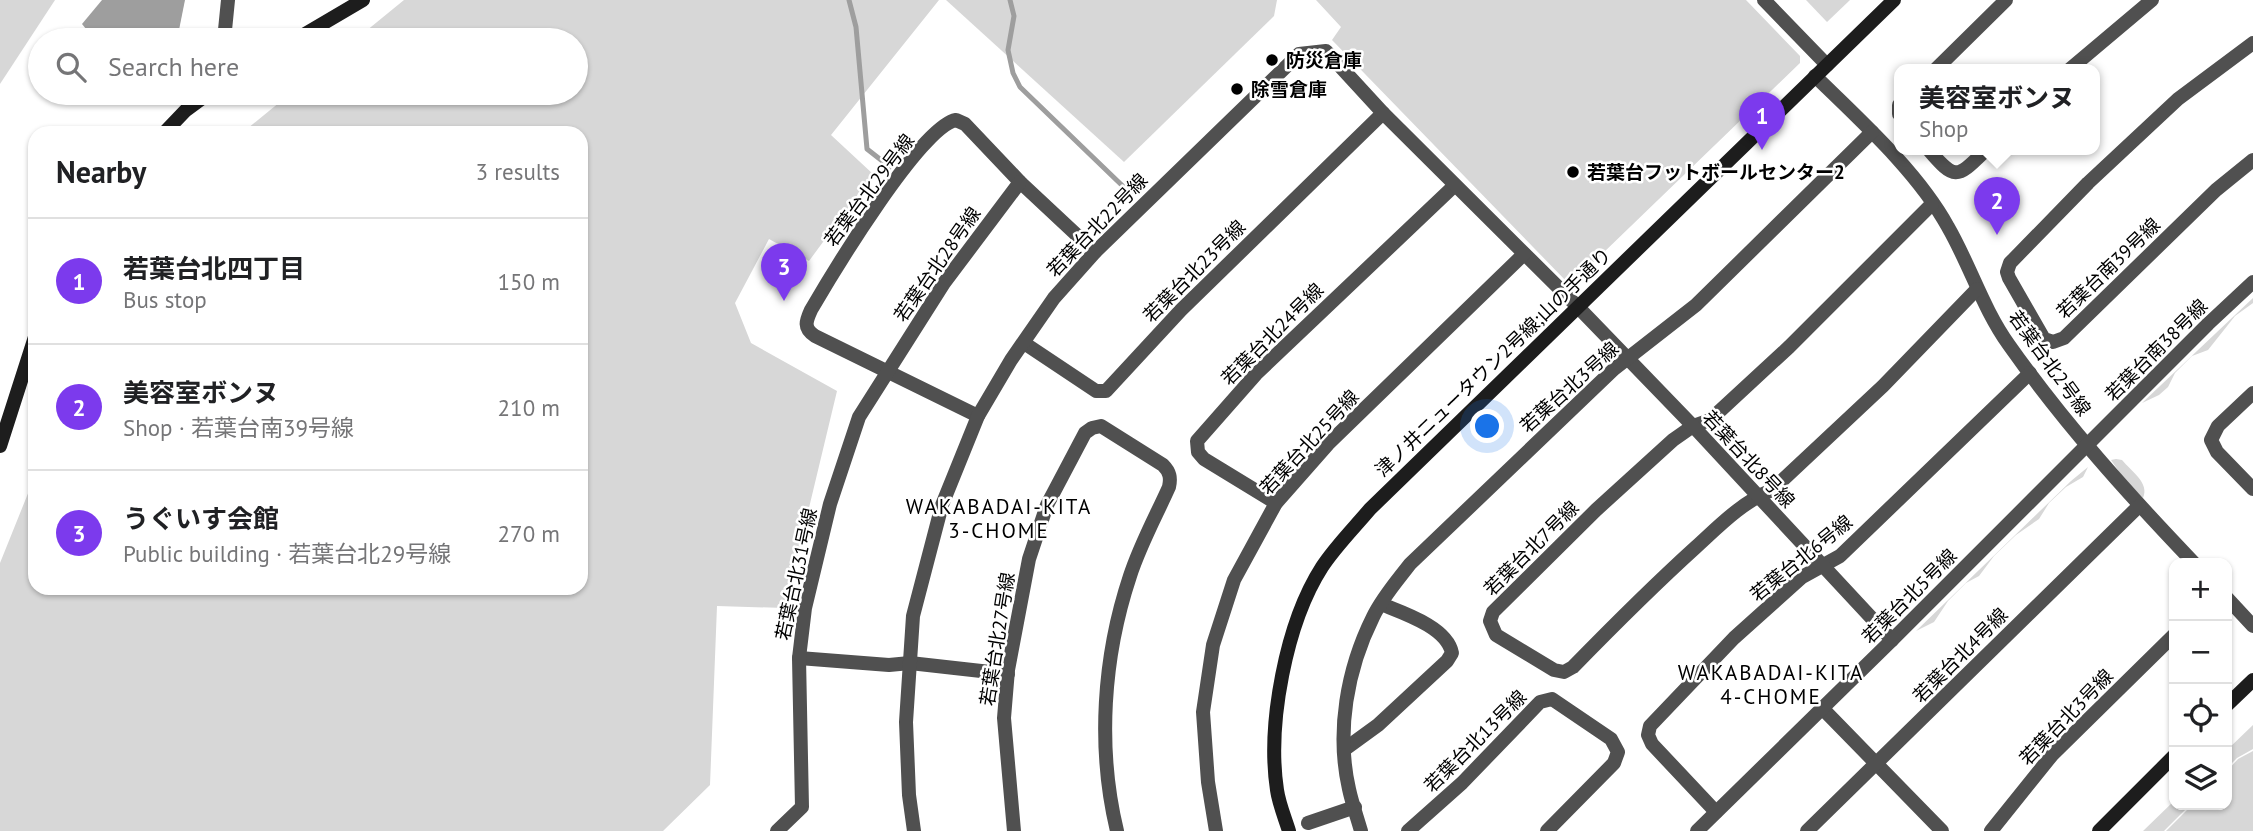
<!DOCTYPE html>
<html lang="en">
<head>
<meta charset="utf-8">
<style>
  body { margin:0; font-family:"PT Sans","Noto Sans JP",sans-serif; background:#f6f6f6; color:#202124 }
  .controls { position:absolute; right:21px; bottom:21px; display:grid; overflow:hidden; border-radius:14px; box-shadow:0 2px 5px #0004 }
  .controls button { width:63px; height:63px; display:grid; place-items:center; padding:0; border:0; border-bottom:2px solid #e0e0e0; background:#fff; color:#202124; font:35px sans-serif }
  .you { position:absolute; left:1488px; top:427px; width:24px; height:24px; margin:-18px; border:5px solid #fff; border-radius:50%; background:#1a73e8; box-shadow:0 0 0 10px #1a73e833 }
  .badge { display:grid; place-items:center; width:46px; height:46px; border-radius:50%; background:#7c3aed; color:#fff; font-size:23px; font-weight:700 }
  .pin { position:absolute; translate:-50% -58px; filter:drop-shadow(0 2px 4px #0008) }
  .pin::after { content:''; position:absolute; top:37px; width:24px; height:21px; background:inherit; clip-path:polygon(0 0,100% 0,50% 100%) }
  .popup { position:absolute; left:1894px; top:64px; width:206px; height:91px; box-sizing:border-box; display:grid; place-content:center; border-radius:14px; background:#fff; filter:drop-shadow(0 2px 5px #0005); font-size:23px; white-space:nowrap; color:#757577 }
  .popup b { font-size:26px; color:#202124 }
  .popup::after { content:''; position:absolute; left:50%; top:100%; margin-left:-14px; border:14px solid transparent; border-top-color:#fff }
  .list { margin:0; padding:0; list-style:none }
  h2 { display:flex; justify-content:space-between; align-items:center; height:91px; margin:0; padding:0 28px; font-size:30px }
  h2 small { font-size:23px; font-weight:400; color:#757577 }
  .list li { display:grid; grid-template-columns:46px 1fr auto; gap:21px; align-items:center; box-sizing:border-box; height:126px; padding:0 28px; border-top:2px solid #e0e0e0 }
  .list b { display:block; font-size:26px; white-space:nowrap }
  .list p { margin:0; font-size:23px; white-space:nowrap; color:#757577 }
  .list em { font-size:23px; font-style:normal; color:#757577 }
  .icon { flex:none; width:38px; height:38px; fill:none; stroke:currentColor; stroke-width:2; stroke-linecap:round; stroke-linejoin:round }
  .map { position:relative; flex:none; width:2253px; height:831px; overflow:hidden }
  .search { position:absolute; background:#fff; box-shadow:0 2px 5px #0004; left:28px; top:28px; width:560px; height:77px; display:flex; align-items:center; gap:18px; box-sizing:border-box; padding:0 24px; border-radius:38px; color:#757577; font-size:26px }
  .panel { position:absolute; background:#fff; box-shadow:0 2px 5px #0004; left:28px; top:126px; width:560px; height:469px; border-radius:21px }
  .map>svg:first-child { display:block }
</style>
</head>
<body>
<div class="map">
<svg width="2253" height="831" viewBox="0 0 2253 831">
  <rect width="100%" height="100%" fill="#fff"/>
  <!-- green -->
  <g fill="#d7d7d7">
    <polygon points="0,0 55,0 0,84"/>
    <polygon points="404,0 939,0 831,135 873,174 809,261 769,239 735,303 751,343 837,391 785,608 717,606 710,785 663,831 0,831 0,563 35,476 35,588 581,588 581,133 242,133 291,93 576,93 576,40 355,40"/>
    <polygon points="946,0 1277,0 1274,16 1124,162"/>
    <polygon points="1316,0 1746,0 1800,56 1800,63 1573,282 1567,282 1332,40 1341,27"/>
    <polygon points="1806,0 1850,0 1827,22"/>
    <polygon points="2253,298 2253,303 2235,316 2208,350 2192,356 2175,373 2168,387 2159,395 2142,403"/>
    <path d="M2116,459L2122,460C2131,471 2150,483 2143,498L2124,479L2111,460Z"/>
    <polygon points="2088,467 2083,477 2066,487 2049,503 2039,519 2016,535 1994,556 1979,576 1966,583 1948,601 1934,622 1916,631 2071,481"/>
    <polygon points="2253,725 2253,749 2237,758 2227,768 2227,750"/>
    <polygon points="2253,751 2253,831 2166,831 2192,805 2227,805 2227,771 2238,759"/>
    <polygon points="2174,801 2174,805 2190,805 2164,831 2143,831"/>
  </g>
  <!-- water -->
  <polygon fill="#9e9e9e" points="102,0 185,0 177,40 95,40 82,24"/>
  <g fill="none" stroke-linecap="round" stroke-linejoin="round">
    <!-- stream -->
    <g stroke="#9e9e9e" stroke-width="5">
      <polyline points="849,0 856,27 867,149 890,167"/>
      <polyline points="1010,0 1014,16 1008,50 1013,73 1020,87 1131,194"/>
    </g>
    <!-- street -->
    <g stroke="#505050" stroke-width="14">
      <polyline points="1764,0 1827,65"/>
      <polyline points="224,40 228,0"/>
      <polyline points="2253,43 2178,99 2088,183 2010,263 2007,272 2009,278 2044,339 2053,342 2064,338 2216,190 2253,160"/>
      <polyline points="1936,69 2006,0"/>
      <polyline points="2070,69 2152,0"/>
      <path d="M1815,76C1860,120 1918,172 1948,227C1970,265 1983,309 2009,345C2064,423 2128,494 2194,563"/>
      <polyline points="1899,105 1899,114"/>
      <path d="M1928,149C1956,182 1957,178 1987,149"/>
      <path d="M1932,204L1789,347L1710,420L1693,426L1673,440L1596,510L1493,612L1490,621L1496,635L1554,670L1564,672L1573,667C1613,626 1653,586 1696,547C1719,526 1742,502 1772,490L1883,386L1977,289"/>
      <polyline points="1024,343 1096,391 1106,391 1181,310 1383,113"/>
      <polyline points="2253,393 2218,426 2211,440 2217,452 2253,489"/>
      <path d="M978,416L815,336C803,328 806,321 811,310C832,274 921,126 956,120L965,124L1020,182L1095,252"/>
      <polyline points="1276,503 1204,459 1198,452 1197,441 1256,374 1454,186"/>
      <polyline points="2227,598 2253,626"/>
      <polyline points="799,658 889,665 910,663 1008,674"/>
      <polyline points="1822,708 1942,831"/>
      <path d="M1345,749L1378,725L1447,661L1452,653C1447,627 1403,613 1381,604"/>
      <polyline points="1716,812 1652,744 1648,735 1650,726 1734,638 1802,577 1840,556 2030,373"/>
      <polyline points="1308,823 1355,807"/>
      <polyline points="777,831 802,807 799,658 805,608 830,504 859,417 944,283 1020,182"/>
      <polyline points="914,831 909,795 906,722 913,616 942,505 978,416 1011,360 1054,298 1095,252 1299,54 1326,51 1383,113 1577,306 1693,426 1892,640"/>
      <path d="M1014,831L1004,718L1008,670L1029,559L1047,505L1085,433L1092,428L1101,426L1163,465C1170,472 1171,478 1169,487C1156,516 1140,545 1130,576C1103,657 1097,748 1117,831"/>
      <polyline points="1216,831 1208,782 1203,712 1213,645 1234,580 1276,503 1328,444 1524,254"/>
      <path d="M1361,831C1357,817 1352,803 1349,789C1336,732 1347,669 1373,617C1382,598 1397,581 1410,564L1614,369L1696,305L1872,132"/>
      <polyline points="1408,831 1462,783 1540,702 1552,699 1611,739 1618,752 1614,763 1547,831"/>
      <polyline points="1697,831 1892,640 2208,324 2253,282"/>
      <polyline points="1807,831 2139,506"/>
      <polyline points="1991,831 2052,755 2174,635"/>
    </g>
    <!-- secondary -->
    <g stroke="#1d1d1d" stroke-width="14">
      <polyline points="295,40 363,0"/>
      <polyline points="164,133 186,110 209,93"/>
      <polyline points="0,446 35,337"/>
      <polyline points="2227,705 2253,680"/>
      <path d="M1289,831C1285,818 1279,804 1277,790C1267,724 1286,623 1322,567C1335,547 1354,528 1370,509L1894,0"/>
      <polyline points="2099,831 2174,756"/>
    </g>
  </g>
  <!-- markers -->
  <g fill="#000" stroke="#fff" stroke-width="2.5">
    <circle cx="1272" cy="60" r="7"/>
    <circle cx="1237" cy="89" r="7"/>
    <circle cx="1573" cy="172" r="7"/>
  </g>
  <g text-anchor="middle" stroke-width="5" stroke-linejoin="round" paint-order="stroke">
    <!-- poi labels -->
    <g font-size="19" font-weight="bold" fill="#000" stroke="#fff" text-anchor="start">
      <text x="1286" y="67">防災倉庫</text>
      <text x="1251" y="96">除雪倉庫</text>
      <text x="1587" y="179">若葉台フットボールセンター2</text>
    </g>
    <!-- street labels -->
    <g font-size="19" fill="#000" stroke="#fff">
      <text transform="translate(869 190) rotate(-53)" y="7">若葉台北29号線</text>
      <text transform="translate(1097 225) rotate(-46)" y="7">若葉台北22号線</text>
      <text transform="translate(937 264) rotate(-55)" y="7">若葉台北28号線</text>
      <text transform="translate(2108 268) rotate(-44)" y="7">若葉台南39号線</text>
      <text transform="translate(1194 271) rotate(-45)" y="7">若葉台北23号線</text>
      <text transform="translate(1272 334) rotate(-45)" y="7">若葉台北24号線</text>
      <text transform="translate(2156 350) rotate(-45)" y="7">若葉台南38号線</text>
      <text transform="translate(1493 362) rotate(-44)" y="7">津ノ井ニュータウン2号線;山の手通り</text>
      <text transform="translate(2050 363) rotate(54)" y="7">若葉台北2号線</text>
      <text transform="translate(1569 387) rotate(-42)" y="7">若葉台北3号線</text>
      <text transform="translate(1309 442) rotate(-47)" y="7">若葉台北25号線</text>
      <text transform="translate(1749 459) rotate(47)" y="7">若葉台北8号線</text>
      <text transform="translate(1531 548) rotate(-45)" y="7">若葉台北7号線</text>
      <text transform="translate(1801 558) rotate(-39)" y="7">若葉台北6号線</text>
      <text transform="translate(796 574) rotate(-78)" y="7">若葉台北31号線</text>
      <text transform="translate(1909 596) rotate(-45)" y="7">若葉台北5号線</text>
      <text transform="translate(997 639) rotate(-81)" y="7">若葉台北27号線</text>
      <text transform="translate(1960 655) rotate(-45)" y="7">若葉台北4号線</text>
      <text transform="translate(2066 717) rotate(-46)" y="7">若葉台北3号線</text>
      <text transform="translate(1475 741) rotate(-45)" y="7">若葉台北13号線</text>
    </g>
    <!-- neighbourhood labels -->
    <g font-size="21" letter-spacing="2" fill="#000" stroke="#fff">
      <text x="999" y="514">WAKABADAI-KITA<tspan x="999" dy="24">3-CHOME</tspan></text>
      <text x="1771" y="680">WAKABADAI-KITA<tspan x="1771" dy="24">4-CHOME</tspan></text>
    </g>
  </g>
</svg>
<div class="controls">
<button>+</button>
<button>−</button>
<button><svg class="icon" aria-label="locate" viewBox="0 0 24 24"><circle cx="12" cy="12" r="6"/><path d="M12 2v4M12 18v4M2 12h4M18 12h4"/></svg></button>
<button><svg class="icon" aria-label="layers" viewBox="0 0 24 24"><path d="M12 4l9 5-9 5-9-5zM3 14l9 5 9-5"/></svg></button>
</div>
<div class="you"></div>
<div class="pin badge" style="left:1762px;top:150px">1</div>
<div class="pin badge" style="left:1997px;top:235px">2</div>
<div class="popup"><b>美容室ボンヌ</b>Shop</div>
<div class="pin badge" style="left:784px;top:301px">3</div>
<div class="search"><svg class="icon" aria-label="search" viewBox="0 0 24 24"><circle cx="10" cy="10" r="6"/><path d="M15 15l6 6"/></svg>Search here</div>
<section class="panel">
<h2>Nearby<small>3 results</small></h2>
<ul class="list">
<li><span class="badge">1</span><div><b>若葉台北四丁目</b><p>Bus stop</p></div><em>150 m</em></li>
<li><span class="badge">2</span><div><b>美容室ボンヌ</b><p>Shop · 若葉台南39号線</p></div><em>210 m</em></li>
<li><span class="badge">3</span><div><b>うぐいす会館</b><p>Public building · 若葉台北29号線</p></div><em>270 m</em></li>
</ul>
</section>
</div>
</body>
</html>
